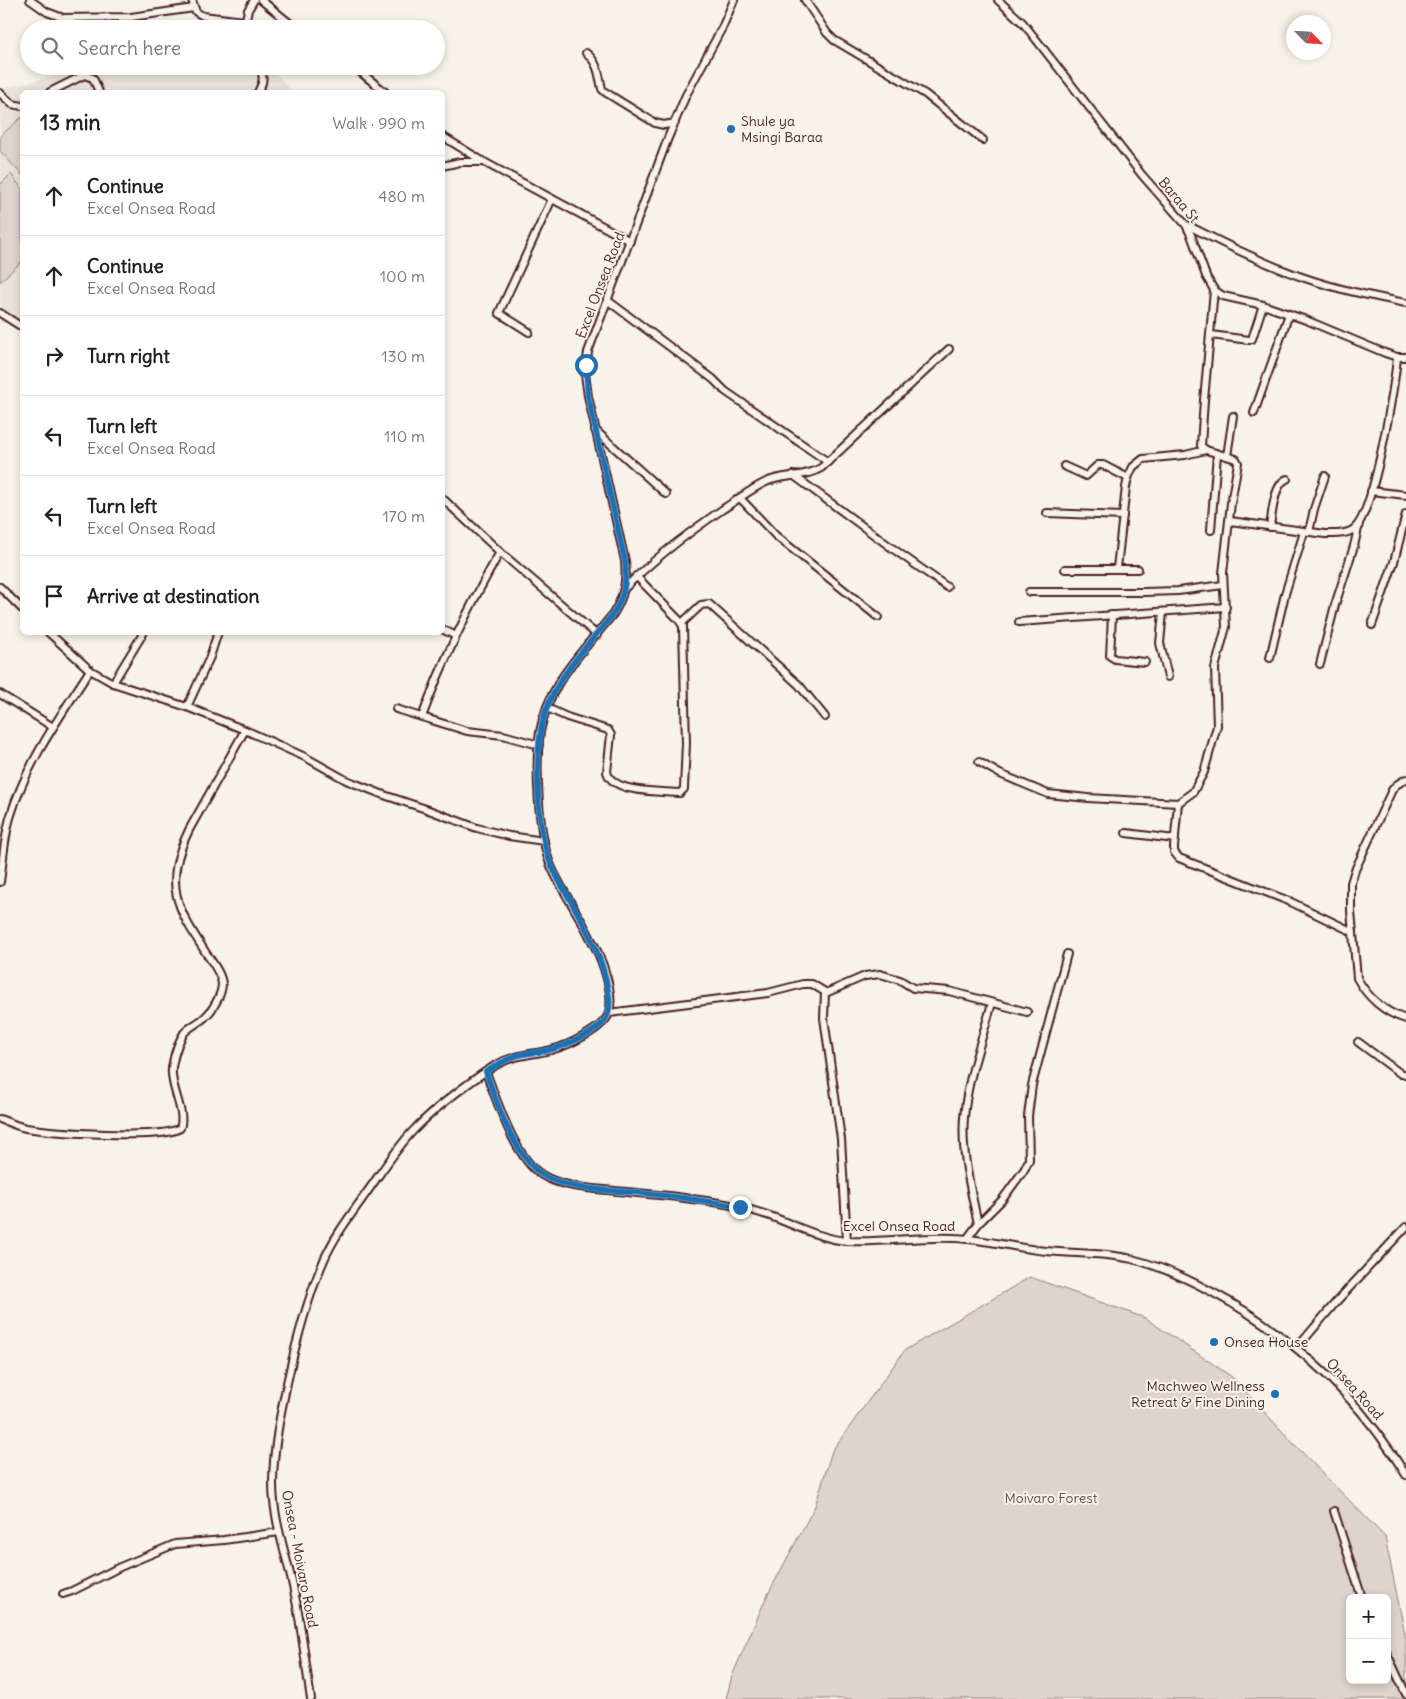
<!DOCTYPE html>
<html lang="en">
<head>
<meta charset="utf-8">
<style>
  body { margin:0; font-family:Delius,sans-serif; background:#f6f6f6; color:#202124 }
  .controls { position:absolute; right:15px; bottom:15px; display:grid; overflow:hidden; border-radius:8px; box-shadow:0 2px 8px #0003 }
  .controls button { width:45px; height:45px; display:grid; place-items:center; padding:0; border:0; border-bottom:1px solid #e0e0e0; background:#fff; color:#202124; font:25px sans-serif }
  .compass { position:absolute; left:1286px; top:15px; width:45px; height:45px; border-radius:50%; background:#fff; box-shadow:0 2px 8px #0003; rotate:115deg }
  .stop { position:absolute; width:15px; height:15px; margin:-11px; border:4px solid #1f6fb2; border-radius:50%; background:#fff }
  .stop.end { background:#1f6fb2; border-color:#fff; box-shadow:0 1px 5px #0008 }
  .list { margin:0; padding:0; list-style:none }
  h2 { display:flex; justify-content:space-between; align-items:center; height:65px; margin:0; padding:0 20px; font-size:21px }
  h2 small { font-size:16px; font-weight:400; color:#757577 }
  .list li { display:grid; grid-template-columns:32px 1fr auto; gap:15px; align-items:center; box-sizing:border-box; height:80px; padding:0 20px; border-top:1px solid #e0e0e0 }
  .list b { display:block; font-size:19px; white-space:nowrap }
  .list p { margin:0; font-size:16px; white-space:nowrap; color:#757577 }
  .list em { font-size:16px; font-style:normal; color:#757577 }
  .icon { flex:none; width:28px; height:28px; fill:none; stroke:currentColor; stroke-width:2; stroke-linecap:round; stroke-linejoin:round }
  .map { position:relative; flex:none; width:1406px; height:1699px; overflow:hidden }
  .search { position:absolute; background:#fff; box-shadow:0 2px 8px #0003; left:20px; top:20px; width:425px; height:55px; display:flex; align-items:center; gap:12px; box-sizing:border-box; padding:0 18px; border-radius:28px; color:#757577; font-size:19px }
  .panel { position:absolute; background:#fff; box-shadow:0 2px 8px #0003; left:20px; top:90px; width:425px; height:545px; border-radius:8px }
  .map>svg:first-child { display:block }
</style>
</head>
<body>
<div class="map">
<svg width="1406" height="1699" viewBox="0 0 1406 1699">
  <rect width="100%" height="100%" fill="#f7f3e8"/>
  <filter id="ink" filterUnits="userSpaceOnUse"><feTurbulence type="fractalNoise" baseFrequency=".02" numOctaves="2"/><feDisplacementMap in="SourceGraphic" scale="10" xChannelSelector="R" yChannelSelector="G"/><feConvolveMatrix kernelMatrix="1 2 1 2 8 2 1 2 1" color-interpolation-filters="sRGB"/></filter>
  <g filter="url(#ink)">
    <!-- built -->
    <polygon fill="#eae3da" points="97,66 266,66 276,74 293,92 22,92 22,320 0,324 0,89"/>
    <!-- green -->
    <g fill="#ded4cc" stroke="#947a7c" fill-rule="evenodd">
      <polygon points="22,117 22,175 0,151 0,136"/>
      <polygon points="11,174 22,189 22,261 0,282 0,185"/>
      <path d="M1030,1277L1145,1318L1232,1377L1294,1444L1385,1537L1406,1639V1699H726L732,1676L766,1598L815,1506L832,1451L905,1350ZM1350,1598H1387V1680H1350Z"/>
    </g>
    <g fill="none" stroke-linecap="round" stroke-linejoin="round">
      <defs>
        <g id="minor">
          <polyline points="30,0 47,12 63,18 131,17 194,8"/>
          <polyline points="192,0 196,12 203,16 244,21"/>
          <polyline points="261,0 297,29"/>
          <polyline points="805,0 827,33 834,40 925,94 983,140"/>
          <polyline points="998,0 1023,23 1035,38 1142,175 1186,225 1191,235 1206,276 1214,290 1223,296 1263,305 1306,320 1385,353 1397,357 1406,357"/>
          <polyline points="244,29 248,10 254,0"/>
          <path d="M586,53C598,62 599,75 602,89L605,92L655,123L664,125L675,123"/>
          <polyline points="353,66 385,92"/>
          <polyline points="50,92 84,75 93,78 99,92"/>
          <path d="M258,92C264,81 264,77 259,66"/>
          <polyline points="0,93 12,104 22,106"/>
          <polyline points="442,136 484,162 630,241"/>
          <polyline points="442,166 460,162 483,162"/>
          <path d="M1187,225C1224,244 1262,263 1302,277C1336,289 1371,296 1406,303"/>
          <polyline points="607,300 713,379 725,391 828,462"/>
          <polyline points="0,313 22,327"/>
          <polyline points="529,332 499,313 552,199"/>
          <polyline points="1211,335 1249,340 1252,339 1263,305"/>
          <polyline points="1254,413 1289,314"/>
          <polyline points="595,430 666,494"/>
          <polyline points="1227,456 1233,416"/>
          <polyline points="1064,466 1086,476 1098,465 1103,465 1128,478"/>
          <polyline points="793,475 892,548 947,587"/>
          <polyline points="1371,491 1406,495"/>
          <polyline points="442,498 500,552 597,635"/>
          <polyline points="740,498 776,536 878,617"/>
          <polyline points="1047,513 1123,516"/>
          <path d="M1230,521L1325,534C1335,534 1347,535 1355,528C1374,511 1395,386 1397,357"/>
          <path d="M1270,527C1272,514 1274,483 1287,479"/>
          <polyline points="1211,530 1217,454"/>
          <polyline points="1309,532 1314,509 1325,476"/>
          <polyline points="1117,568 1126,487 1128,478 1133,467 1143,459 1185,455 1206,450"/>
          <polyline points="1065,569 1138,569"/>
          <polyline points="0,587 22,609"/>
          <path d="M624,589C654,558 688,533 723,509C737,500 751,489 766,482C783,474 805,478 821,468L949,349"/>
          <polyline points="1029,592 1144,592 1178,591 1223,585"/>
          <polyline points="1163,612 1160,643 1168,677"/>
          <polyline points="1112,615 1110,656 1115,659 1145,662"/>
          <polyline points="1019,622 1226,607"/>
          <polyline points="682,623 701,605 709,604 799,685 825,717"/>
          <polyline points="1372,625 1394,562 1406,514"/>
          <polyline points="442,629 456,636"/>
          <polyline points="48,632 90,670 113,683 187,707 245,730 305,757 346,780 384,795 426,809 477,828 509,836 544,841"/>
          <polyline points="1270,658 1285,594 1304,532"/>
          <polyline points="1320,664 1335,605 1354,546 1359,524"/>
          <polyline points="113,683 144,632"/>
          <polyline points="0,694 53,727"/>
          <polyline points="187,707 210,657 218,632"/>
          <path d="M547,708L567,717L608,730L611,735L607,772C613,794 661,791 680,793L684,789L686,743L683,626L679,620L636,576"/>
          <polyline points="396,709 467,731 503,735 539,745"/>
          <path d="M422,717C443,660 470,605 500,552"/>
          <polyline points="979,762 1000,774 1048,794 1088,798 1178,803 1193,792 1204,772 1217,726 1215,668 1226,627 1223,573 1231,503 1238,463 1236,459 1206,450 1201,446 1204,400 1214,290"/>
          <path d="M1406,779L1396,785L1392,790L1355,870L1351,883V911L1357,978C1367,997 1385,1013 1406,1019"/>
          <polyline points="1178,803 1174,847 1174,852 1179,858 1291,902 1353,932"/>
          <polyline points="1126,833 1175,839"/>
          <path d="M0,882C3,861 4,839 10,818C26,763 60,717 90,670"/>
          <polyline points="825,992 824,1018 841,1139 847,1241"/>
          <polyline points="609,1013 768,993 803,984 812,984 825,992 828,992 865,976 880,974 900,980 913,988 949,991 1027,1012"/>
          <polyline points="1358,1042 1401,1074 1406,1074"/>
          <path d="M486,1072C497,1101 515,1158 542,1175C564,1189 601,1189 627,1192C653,1194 680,1197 707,1201C729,1204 750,1209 770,1216C795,1225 821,1239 847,1241C883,1243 919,1236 955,1238C986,1239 1015,1248 1046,1251C1075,1254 1103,1252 1132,1259C1160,1266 1186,1278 1212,1292C1292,1335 1359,1397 1406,1475"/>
          <path d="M0,1119C8,1122 17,1126 26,1128C51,1132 162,1140 180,1128C187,1111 167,1084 173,1062C175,1052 179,1041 184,1033C190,1026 199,1023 205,1017C213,1010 222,994 222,984C221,973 212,962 206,953C176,907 163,884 189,830L245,730"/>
          <path d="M978,1224C971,1190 961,1153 964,1118C967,1079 982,1040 992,1003"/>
          <polyline points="967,1239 978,1224 1002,1200 1024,1170 1029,1160 1028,1116 1032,1085 1067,954"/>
          <polyline points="1297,1348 1336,1302 1406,1227"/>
          <polyline points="1334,1511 1362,1598"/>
          <polyline points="63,1594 72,1591 120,1567 175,1544 224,1540 279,1532"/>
          <polyline points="1387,1654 1406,1694"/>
          <path d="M311,1699C305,1663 302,1627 294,1591C287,1556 273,1521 273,1484C273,1450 280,1416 287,1383C296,1342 307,1299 324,1260C334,1237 350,1216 365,1195C380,1174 394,1152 411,1133C431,1111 470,1081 496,1065C515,1054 531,1055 551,1050C567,1046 604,1029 609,1013C615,992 601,957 591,939C579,914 562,891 551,866C538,836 535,765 540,732C543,716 549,699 558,684C573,659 595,637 613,614C624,597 627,581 625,561L588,396L585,374L588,352L668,138L686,95L722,28L734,0"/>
        </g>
      </defs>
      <!-- minor casing -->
      <use href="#minor" stroke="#4a1f2b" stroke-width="10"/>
      <!-- minor -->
      <use href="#minor" stroke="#f7f3e8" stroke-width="6"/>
    </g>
  </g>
  <g fill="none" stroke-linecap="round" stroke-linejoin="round" filter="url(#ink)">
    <!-- route -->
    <path stroke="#1f6fb2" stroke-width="6" d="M586,365L588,396L625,561C627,581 624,597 613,614C590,644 559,673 546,710C534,744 536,817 547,853C552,871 563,887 572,903C588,931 603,959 608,990C610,1000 611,1011 605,1020C596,1033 565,1046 549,1050C538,1053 526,1052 516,1056C505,1060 495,1066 486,1072C497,1103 511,1147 536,1170C559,1191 611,1190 642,1193C674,1197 707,1200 740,1207"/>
  </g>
  <!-- markers -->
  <g fill="#1f6fb2" stroke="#f7f3e8" stroke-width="2">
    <circle cx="731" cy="129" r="5"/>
    <circle cx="1214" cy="1342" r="5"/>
    <circle cx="1275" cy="1394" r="5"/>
  </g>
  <g text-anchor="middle" stroke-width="4" stroke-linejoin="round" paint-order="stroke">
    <!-- poi labels -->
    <g font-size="14" fill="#4a1f2b" stroke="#f7f3e8" text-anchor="start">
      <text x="741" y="126">Shule ya<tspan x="741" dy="16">Msingi Baraa</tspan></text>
      <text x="1224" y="1347">Onsea House</text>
      <text x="1265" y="1391" text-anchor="end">Machweo Wellness<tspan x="1265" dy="16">Retreat &amp; Fine Dining</tspan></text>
    </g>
    <!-- street labels -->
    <g font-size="14" fill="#4a1f2b" stroke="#f7f3e8">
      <text transform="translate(1179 200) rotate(50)" y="5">Baraa St</text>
      <text transform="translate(600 285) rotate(-69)" y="5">Excel Onsea Road</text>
      <text x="899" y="1231">Excel Onsea Road</text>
      <text transform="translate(1355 1389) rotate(48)" y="5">Onsea Road</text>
      <text transform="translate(300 1559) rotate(79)" y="5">Onsea - Moivaro Road</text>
    </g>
    <!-- park labels -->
    <g font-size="14" fill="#6f4c53" stroke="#f7f3e8">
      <text x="1051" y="1503">Moivaro Forest</text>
    </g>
  </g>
</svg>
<div class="controls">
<button>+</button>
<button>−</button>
</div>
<svg class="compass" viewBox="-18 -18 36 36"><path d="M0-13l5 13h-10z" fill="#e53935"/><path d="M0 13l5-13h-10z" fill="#757577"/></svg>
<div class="stop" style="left:586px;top:365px"></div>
<div class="stop end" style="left:740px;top:1207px"></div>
<div class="search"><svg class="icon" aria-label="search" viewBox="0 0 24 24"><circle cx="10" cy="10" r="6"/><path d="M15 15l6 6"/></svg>Search here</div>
<section class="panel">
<h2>13 min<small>Walk · 990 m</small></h2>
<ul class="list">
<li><svg class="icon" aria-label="ahead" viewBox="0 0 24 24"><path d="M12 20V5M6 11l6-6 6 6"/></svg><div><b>Continue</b><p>Excel Onsea Road</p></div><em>480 m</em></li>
<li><svg class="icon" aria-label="ahead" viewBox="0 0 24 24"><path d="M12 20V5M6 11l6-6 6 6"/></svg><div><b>Continue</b><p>Excel Onsea Road</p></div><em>100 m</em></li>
<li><svg class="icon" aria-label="right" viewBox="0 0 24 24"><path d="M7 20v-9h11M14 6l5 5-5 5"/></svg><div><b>Turn right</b></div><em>130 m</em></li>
<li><svg class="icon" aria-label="left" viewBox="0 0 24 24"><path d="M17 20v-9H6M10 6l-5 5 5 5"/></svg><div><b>Turn left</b><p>Excel Onsea Road</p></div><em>110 m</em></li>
<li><svg class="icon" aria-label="left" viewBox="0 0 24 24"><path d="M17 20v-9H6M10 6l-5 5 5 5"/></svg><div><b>Turn left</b><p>Excel Onsea Road</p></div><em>170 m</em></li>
<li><svg class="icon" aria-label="arrive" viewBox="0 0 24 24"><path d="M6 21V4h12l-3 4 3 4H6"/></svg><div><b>Arrive at destination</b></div></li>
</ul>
</section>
</div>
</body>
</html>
